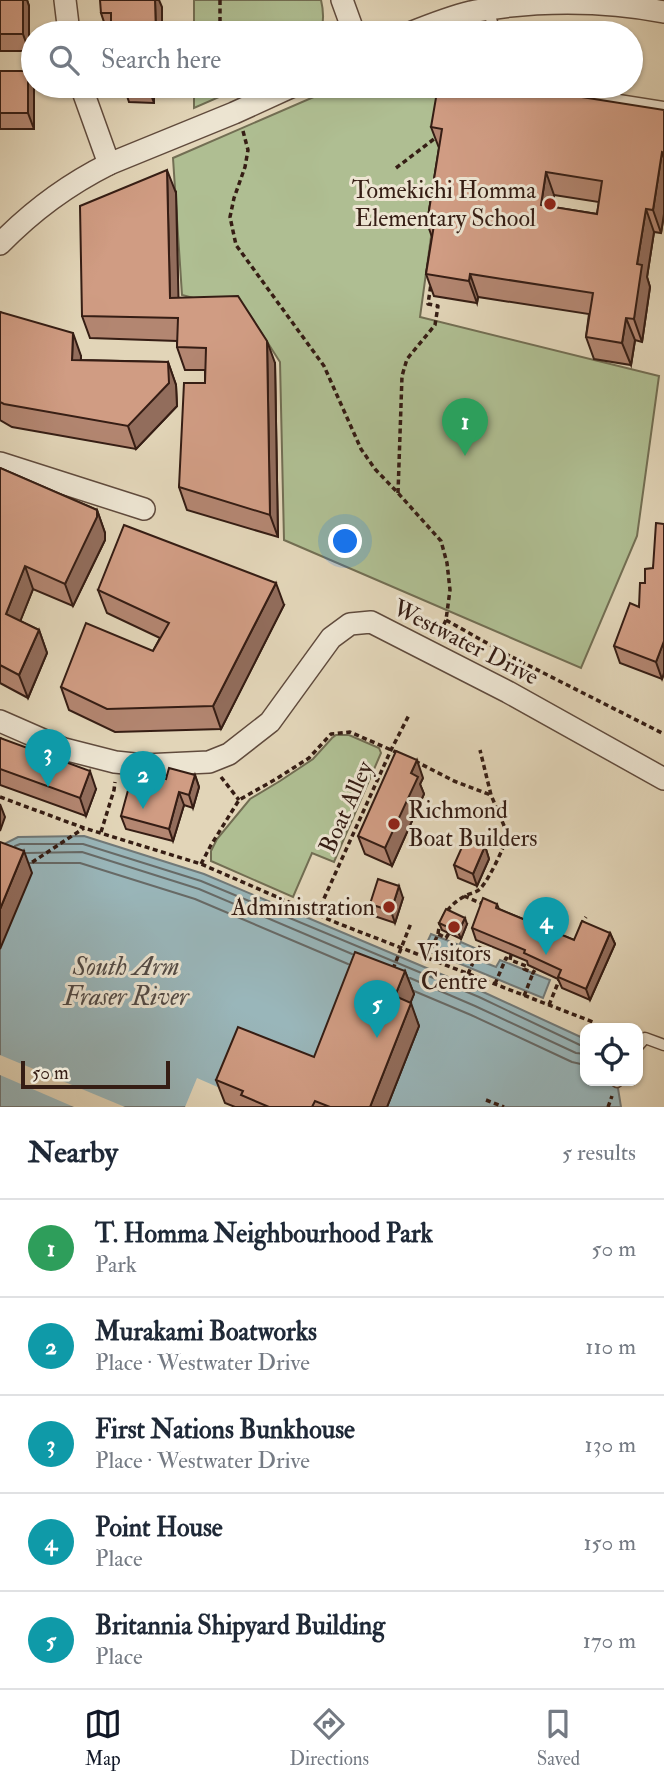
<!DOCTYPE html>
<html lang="en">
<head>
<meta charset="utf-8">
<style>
  body { margin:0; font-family:"IM FELL Double Pica",serif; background:#f2f2f3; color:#1f2937 }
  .controls { position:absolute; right:21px; bottom:21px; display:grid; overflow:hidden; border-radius:14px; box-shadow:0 2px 5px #0004 }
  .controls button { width:63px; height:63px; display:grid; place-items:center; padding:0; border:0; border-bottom:2px solid #e0e1e3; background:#fff; color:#1f2937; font:35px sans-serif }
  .scale { position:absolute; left:21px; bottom:18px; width:149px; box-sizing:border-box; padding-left:7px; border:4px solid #351d14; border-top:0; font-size:19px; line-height:24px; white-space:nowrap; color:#351d14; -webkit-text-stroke:5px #ece4d1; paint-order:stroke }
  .you { position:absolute; left:346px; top:542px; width:24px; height:24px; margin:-18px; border:5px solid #fff; border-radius:50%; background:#1a73e8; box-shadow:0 0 0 10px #1a73e833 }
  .badge { display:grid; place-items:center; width:46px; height:46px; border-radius:50%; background:#111827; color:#fff; font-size:23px; font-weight:700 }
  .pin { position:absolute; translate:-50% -58px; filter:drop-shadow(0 2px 4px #0008) }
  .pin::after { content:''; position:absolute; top:37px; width:24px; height:21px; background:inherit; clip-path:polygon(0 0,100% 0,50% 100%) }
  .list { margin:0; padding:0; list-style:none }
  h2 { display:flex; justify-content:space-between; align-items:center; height:91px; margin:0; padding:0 28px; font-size:30px }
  h2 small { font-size:23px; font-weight:400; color:#747a83 }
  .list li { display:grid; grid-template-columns:46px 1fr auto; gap:21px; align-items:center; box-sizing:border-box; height:98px; padding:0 28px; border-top:2px solid #e0e1e3 }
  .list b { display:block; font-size:26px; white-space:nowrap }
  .list p { margin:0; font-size:23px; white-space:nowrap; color:#747a83 }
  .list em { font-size:23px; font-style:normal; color:#747a83 }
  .icon { flex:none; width:38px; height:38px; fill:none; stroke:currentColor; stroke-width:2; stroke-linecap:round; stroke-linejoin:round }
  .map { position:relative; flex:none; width:664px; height:1107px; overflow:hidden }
  .search { position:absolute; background:#fff; box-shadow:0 2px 5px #0004; left:21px; right:21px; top:21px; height:77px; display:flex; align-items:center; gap:18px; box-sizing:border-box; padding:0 24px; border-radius:38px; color:#747a83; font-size:26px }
  .sheet { height:581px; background:#fff }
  nav { display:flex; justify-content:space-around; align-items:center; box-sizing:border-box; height:98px; border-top:2px solid #e0e1e3; background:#fff; font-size:19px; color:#747a83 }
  nav a { display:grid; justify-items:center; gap:4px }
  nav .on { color:#111827 }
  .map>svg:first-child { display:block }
</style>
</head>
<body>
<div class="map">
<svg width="664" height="1107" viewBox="0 0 664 1107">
  <rect width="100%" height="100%" fill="#e2d5b8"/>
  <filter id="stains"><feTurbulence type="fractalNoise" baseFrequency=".00286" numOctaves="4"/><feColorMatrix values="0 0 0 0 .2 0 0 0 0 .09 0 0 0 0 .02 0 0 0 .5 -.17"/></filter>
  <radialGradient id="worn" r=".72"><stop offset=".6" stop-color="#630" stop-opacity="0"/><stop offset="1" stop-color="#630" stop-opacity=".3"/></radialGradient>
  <!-- green -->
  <g fill="#afbe92" stroke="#726e53" stroke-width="2">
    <path d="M194,0H321C324,12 324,21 321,33H194Z"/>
    <polygon points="194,86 233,86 226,94 194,108"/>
    <polygon points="339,86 449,86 451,91 420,317 659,376 637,536 581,668 284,540 280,362 248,312 182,295 173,158"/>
    <polygon points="336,735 349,735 379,748 381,753 334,862 312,853 293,897 211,861 211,851 217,839 250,799 280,781 313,759 332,738"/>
  </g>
  <!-- water -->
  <g fill="#99b6ba" stroke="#717978" stroke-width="2">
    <polygon points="84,836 204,874 481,991 585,1039 585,1081 617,1082 621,1107 0,1107 0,846 18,837"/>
    <polygon points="431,934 459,945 461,942 486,953 483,962 496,967 500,960 550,980 543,998 424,949"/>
  </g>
  <!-- pier -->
  <g fill="#e2d5b8">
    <polygon points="0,1055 125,1107 74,1107 0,1075"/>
    <polygon points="197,1078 229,1092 225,1103 235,1107 185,1107"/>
  </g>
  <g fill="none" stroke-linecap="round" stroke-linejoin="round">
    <!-- shore -->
    <g stroke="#676a67" stroke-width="2">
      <polyline points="15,846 20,844 83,844 201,881 479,997 580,1045 585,1045"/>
      <polyline points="26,853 82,852 199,889 352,954"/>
      <polyline points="30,863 80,863 195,899 348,964"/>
      <polyline points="410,978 475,1006 576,1053 585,1054"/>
      <polyline points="414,991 471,1015 572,1062 585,1065"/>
    </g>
    <defs>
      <g id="service">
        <polyline points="488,8 495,33"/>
        <polyline points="530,86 664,107"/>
        <polyline points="638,1046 645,1038 664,1045"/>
        <polyline points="617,1082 617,1081"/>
      </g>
      <g id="minor">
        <polyline points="65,0 69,33"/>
        <polyline points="342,0 354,33"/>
        <path d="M410,33C430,25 450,17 471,12C532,0 603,0 664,12"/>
        <polyline points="81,86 109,164"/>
        <path d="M0,244C33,210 67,185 109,164L234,113L293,86"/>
        <polyline points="0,463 144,509"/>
        <polyline points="0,721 64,749 115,762 144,765 209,762 229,754 270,722 331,638 350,624 371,622 508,692 664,779"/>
      </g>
    </defs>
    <!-- service casing -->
    <use href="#service" stroke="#604b3d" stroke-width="13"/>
    <!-- minor casing -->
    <use href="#minor" stroke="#604b3d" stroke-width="24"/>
    <!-- path -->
    <g stroke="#351d14" stroke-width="3.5" stroke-dasharray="5 3.5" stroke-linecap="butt">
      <polyline points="220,0 220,33"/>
      <polyline points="223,86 227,96"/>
      <polyline points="419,86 440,95"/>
      <polyline points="243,131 248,150 245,167 234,198 230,217 236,245 324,366 361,449 375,469 398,493 441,541 447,563 450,590 446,620 439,635"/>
      <polyline points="396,168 438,136"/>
      <polyline points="398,493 402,376 407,359 435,325 438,306 428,304 431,284"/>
      <polyline points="446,620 508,655 664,734"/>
      <polyline points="415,761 454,781 491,795"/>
      <polyline points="221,777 239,800"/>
      <polyline points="0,797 84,828 201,864 337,923 593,1022"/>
      <polyline points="101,832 114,790 115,782"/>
      <polyline points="201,864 211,845 239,800 276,779 309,758 331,734 350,732 398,753"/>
      <polyline points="25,867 84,828"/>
      <polyline points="464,896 485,905"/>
      <polyline points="317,914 391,750 409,715"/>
      <polyline points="581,925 586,917"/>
      <path d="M438,934C440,917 450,904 465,896C470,893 476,893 480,889C490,878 503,849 508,835L491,795L480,750"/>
      <polyline points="511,955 510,960 526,966 524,969 533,973 536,968"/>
      <polyline points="428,957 438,934 446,938 449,933"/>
      <polyline points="393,969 411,923"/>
      <polyline points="468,974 482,942"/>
      <polyline points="495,984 506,958 510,960"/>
      <polyline points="524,996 533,973"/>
      <polyline points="549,1005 560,978"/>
      <polyline points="486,1100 504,1107"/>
      <polyline points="608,1107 612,1096"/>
    </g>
    <!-- service -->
    <use href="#service" stroke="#ece4d1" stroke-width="10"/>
    <!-- minor -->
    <use href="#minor" stroke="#ece4d1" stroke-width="21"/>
  </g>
  <!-- wall -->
  <g fill="#b38671" stroke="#351d14" stroke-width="2" fill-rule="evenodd">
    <polygon points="0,0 27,0 29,6 29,51 0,51"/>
    <polygon points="162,7 111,31 107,31 101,13"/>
    <polygon points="0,71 34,87 34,129 0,129"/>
    <polygon points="118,86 181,86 181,97 154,97 154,103 129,102 124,87 118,87"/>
    <path d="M664,110V214L661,233L654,232L647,277L650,287L642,342L635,340L631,365L594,359L586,337L589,314L478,297L477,303L434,296L426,274L432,237L427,223L439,148L431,127ZM554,195L599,202L597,214L553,207Z"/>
    <polygon points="176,193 178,298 275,363 278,537 187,510 179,487 205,383 205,370 185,370 177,347 177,341 90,338 82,316"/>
    <polygon points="0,312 81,356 81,360 168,362 176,385 177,406 136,449 12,427 0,420"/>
    <polygon points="0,468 97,510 105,533 105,540 73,606 33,589 20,621 39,630 47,653 28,698 0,683"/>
    <polygon points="664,524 664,673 662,679 620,663 614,646 639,607 645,583 653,568"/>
    <polygon points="98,590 284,605 221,729 115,732 69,710 61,687 153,651 160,638 107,613"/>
    <polygon points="0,738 96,789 86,816 0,785"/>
    <polygon points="195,775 199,787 193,808 184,805 173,841 126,829 121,816 166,779"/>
    <polygon points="423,778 420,784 424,794 392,866 365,854 358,836"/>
    <polygon points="485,846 489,859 477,886 458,878 454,865"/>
    <polygon points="403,898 395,923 374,916 370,904"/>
    <polygon points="497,904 499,909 574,940 610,933 615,944 590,1000 562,988 558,979 528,965 527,961 476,940 472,928"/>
    <polygon points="439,923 467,924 461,939 442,930"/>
    <polygon points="405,971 414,994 410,1003 419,1026 387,1107 235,1107 225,1103 216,1080 314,1057"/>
  </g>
  <!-- shaded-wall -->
  <g fill="#926d5c" stroke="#351d14" stroke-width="2">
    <polygon points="23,0 27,0 29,6 29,51 23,34"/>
    <polygon points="155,0 159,0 162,7 162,33 156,33"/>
    <polygon points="28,71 34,87 34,129 28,113"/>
    <polygon points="148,86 150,86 154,97 154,103"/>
    <polygon points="177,86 181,86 181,97"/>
    <polygon points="662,152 664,158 664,214 661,233 653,210"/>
    <polygon points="167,170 176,193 179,320 170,298"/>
    <polygon points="546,172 554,195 549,228 541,205"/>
    <polygon points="646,209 654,232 647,277 650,287 642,342 634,319 637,264"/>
    <polygon points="470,274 478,297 477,303 469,281"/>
    <polygon points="626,318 635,340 631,365 622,343"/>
    <polygon points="73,333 81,356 80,382 72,360"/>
    <polygon points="267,341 275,363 278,537 270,515"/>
    <polygon points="168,362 176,385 177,406 136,449 128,426"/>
    <polygon points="97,510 105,533 105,540 73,606 65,584"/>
    <polygon points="25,566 33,589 14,637 6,614"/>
    <polygon points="276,583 284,605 221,729 213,706"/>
    <polygon points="39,630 47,653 28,698 19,675"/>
    <polygon points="664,641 664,673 662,679 656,662"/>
    <polygon points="417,760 423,778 420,784 424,794 392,866 385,848 411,773"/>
    <polygon points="90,771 96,789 86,816 80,798"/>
    <polygon points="195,775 199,787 193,808 189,795"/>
    <polygon points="179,792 184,805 173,841 169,829"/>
    <polygon points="0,804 5,817 0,831"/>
    <polygon points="485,846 489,859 477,886 473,874"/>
    <polygon points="24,851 32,873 0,949 0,909"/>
    <polygon points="399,886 403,898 395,923 391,911"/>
    <polygon points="465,918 467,924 461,939 458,932"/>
    <polygon points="610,933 615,944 590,1000 586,989"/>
    <polygon points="405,971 414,994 404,1019 395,996"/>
    <polygon points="411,1003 419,1026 387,1107 370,1107"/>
  </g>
  <!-- building -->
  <g fill="#d09c83" stroke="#351d14" stroke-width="2" fill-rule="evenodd">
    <rect x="0" y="0" width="23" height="34"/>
    <polygon points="100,0 155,0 156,33 111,33 111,13 101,13"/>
    <rect x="0" y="71" width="28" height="42"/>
    <path d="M438,86H512L664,110V153L662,152L653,210L646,209L637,264L642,265L634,319L626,318L622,343L586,337L593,293L470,274L469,281L426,274L434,225L427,223L442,129L431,127ZM546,172L602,181L597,214L541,205Z"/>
    <polygon points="167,170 170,298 238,296 267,341 270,515 179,487 184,383 205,383 206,348 177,347 178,318 82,316 80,206"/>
    <polygon points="0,312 73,333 72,360 168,362 169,383 128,426 4,404 0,402"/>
    <polygon points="0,468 97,510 97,517 65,584 25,566 6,614 39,630 19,675 0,665"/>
    <polygon points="656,523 664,524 664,641 656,662 614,646 630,603 639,607 640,583 645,583 645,569 653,568"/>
    <polygon points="124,525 276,583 213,706 107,709 61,687 86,623 153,651 169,623 98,590"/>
    <polygon points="0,738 90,771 80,798 0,769"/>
    <polygon points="396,751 417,760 411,773 418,777 385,848 358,836"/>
    <polygon points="169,768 195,775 189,795 179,792 169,829 121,816 133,772 166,779"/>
    <polygon points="466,838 485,846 473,874 454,865"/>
    <polygon points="0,842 24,851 0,909"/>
    <polygon points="378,879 399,886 391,911 370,904"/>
    <polygon points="483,898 497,904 496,908 574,940 582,921 610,933 586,989 558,977 561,970 524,953 525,950 472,928"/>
    <polygon points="446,909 465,918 458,932 439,923"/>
    <polygon points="355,952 405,971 395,996 411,1003 370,1107 330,1107 315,1101 312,1107 269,1107 241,1095 243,1091 216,1080 238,1027 314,1057"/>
  </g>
  <!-- markers -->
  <g fill="#8f2418" stroke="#ece4d1" stroke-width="2.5">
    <circle cx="550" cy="204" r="7"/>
    <circle cx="394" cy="824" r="7"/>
    <circle cx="389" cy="907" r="7"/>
    <circle cx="454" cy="927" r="7"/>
  </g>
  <g text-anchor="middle" stroke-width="6" stroke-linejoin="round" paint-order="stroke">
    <!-- poi labels -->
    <g font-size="24" fill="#351d14" stroke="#ece4d1" text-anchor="end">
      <text x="536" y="198">Tomekichi Homma<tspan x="536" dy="28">Elementary School</tspan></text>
      <text x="408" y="818" text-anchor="start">Richmond<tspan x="408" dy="28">Boat Builders</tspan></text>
      <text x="375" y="915">Administration</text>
      <text x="454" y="961" text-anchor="middle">Visitors<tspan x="454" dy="28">Centre</tspan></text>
    </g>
    <!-- street labels -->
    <g font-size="24" fill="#351d14" stroke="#ece4d1">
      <text transform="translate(466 642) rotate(27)" y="8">Westwater Drive</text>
      <text transform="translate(346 807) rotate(-66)" y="8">Boat Alley</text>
    </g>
    <!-- water labels -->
    <g font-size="26" font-style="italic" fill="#534b46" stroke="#ece4d1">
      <text x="126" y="975">South Arm<tspan x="126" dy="30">Fraser River</tspan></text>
    </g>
  </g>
  <rect width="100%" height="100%" filter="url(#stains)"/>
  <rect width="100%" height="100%" fill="url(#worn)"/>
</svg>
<div class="controls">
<button><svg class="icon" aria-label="locate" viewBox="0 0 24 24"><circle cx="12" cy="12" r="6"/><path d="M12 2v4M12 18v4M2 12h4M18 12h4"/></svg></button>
</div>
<div class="scale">50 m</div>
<div class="you"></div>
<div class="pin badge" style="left:465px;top:456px;background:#2e9e5b">1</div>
<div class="pin badge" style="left:143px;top:809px;background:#0f9aa8">2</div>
<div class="pin badge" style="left:48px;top:787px;background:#0f9aa8">3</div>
<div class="pin badge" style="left:546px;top:955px;background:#0f9aa8">4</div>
<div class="pin badge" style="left:377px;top:1038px;background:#0f9aa8">5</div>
<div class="search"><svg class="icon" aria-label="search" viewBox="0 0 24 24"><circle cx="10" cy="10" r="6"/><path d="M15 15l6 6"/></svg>Search here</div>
</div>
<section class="sheet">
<h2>Nearby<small>5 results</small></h2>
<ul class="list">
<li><span class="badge" style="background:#2e9e5b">1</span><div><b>T. Homma Neighbourhood Park</b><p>Park</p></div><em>50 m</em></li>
<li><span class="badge" style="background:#0f9aa8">2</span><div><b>Murakami Boatworks</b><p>Place · Westwater Drive</p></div><em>110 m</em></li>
<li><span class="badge" style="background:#0f9aa8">3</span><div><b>First Nations Bunkhouse</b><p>Place · Westwater Drive</p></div><em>130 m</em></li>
<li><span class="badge" style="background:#0f9aa8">4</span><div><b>Point House</b><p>Place</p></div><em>150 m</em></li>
<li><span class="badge" style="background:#0f9aa8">5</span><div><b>Britannia Shipyard Building</b><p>Place</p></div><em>170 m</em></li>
</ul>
</section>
<nav>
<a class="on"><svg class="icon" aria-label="map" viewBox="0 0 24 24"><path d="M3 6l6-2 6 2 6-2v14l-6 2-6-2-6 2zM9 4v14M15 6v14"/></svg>Map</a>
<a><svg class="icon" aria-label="directions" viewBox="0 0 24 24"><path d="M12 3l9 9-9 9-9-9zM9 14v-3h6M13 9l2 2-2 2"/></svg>Directions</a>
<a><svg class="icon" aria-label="saved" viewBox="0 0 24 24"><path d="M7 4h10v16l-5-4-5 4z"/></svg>Saved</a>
</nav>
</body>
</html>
